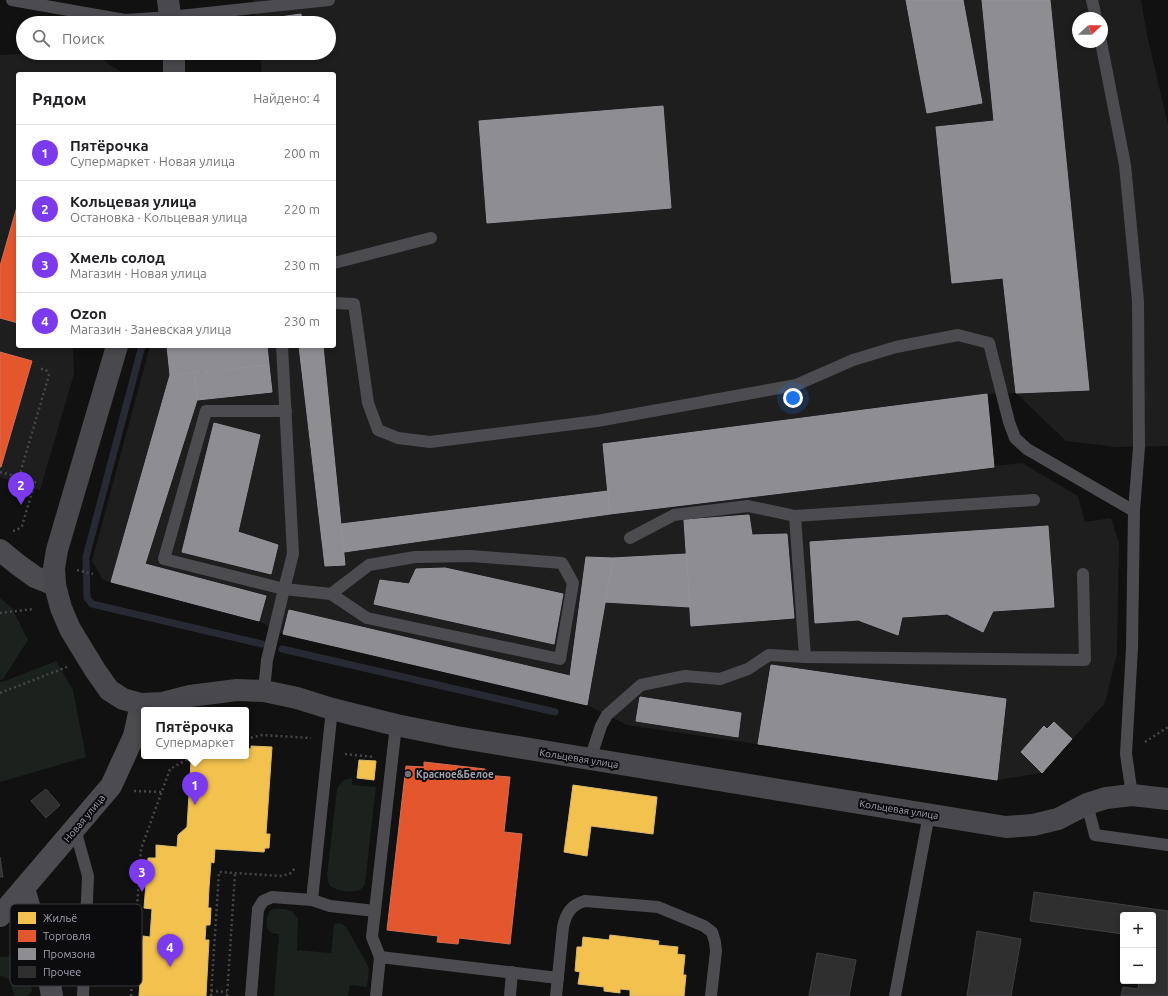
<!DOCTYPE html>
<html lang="ru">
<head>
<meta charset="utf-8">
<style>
  body { margin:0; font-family:Ubuntu,sans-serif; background:#f6f6f6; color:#202124 }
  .controls { position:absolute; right:12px; bottom:12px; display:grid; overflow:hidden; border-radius:4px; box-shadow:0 2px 6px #0003 }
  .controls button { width:36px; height:36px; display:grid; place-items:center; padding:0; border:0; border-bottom:1px solid #e0e0e0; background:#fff; color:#202124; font:20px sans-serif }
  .compass { position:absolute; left:1072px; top:12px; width:36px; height:36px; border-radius:50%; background:#fff; box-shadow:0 2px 6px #0003; rotate:68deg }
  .you { position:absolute; left:793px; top:398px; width:14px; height:14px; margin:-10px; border:3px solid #fff; border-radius:50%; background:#1a73e8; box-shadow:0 0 0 6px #1a73e833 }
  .badge { display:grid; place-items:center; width:26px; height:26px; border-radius:50%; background:#7c3aed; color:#fff; font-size:13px; font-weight:700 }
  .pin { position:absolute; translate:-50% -33px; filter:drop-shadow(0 1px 2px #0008) }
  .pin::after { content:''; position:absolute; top:21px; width:14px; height:12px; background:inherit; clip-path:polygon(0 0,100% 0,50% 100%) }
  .popup { position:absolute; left:141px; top:707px; width:108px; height:52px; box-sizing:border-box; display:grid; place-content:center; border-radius:4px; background:#fff; filter:drop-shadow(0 1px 3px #0005); font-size:13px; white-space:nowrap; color:#757577 }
  .popup b { font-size:15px; color:#202124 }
  .popup::after { content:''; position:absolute; left:50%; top:100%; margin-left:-8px; border:8px solid transparent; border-top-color:#fff }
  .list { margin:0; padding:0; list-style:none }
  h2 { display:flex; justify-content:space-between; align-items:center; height:52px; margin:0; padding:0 16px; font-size:17px }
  h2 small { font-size:13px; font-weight:400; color:#757577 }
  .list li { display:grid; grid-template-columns:26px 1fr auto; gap:12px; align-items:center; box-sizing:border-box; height:56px; padding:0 16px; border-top:1px solid #e0e0e0 }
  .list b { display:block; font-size:15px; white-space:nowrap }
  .list p { margin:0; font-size:13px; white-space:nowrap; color:#757577 }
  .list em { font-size:13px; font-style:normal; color:#757577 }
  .icon { flex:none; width:22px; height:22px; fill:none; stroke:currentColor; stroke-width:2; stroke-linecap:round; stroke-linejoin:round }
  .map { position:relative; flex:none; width:1168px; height:996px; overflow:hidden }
  .search { position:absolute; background:#fff; box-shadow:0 2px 6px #0003; left:16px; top:16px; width:320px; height:44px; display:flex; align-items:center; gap:10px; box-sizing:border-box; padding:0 14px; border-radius:22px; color:#757577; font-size:15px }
  .panel { position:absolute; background:#fff; box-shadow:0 2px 6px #0003; left:16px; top:72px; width:320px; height:276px; border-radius:4px }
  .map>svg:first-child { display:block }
</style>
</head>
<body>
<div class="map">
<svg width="1168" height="996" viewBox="0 0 1168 996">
  <rect width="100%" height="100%" fill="#111"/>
  <!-- built -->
  <g fill="#1e1e1f" fill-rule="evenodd">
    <path d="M253,0H1141L1147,35L1168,125V446L1116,447L1066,441L1016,393L987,394L994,466L1022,463L1078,496L1085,522L1111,518L1119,543L1117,654L1105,703L1042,773L997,780L627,725L587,705L283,634L259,621L103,580L92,561L150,346H334V74H262L260,53H329V23H256ZM1078,18H1102V42H1078Z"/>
    <polygon points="40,53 98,53 108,64 122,72 122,74 18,74 18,346 73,346 74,374 40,490 0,477 0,55"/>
  </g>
  <!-- green -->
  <g fill="#1b211d">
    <polygon points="0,598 12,608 28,640 3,679 0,680"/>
    <polygon points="56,661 73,690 86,757 0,782 0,682 5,681"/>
    <path d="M352,778V785L376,787L365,884C363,887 360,891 356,891C348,893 333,890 329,884C328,881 328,878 327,875L337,789C341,782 344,779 352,778Z"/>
    <path d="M285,909L292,911L298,919L297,950L331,953L334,925C339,922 341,924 346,927L366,962L369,970L367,987L350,985L348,996H274L279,934C276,934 272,934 269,931C265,927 266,913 271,910C275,908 281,909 285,909Z"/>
    <polygon points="17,956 26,964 32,991 27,996 15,996 14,995 9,979 0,976 0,957"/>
  </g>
  <!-- homes -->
  <g fill="#f2c14e" stroke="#dab86c">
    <polygon points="251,746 272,747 266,834 270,834 269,848 265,848 264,852 215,849 214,863 211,862 209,888 208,908 211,908 210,925 206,925 205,940 209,940 206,996 139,996 143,936 150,937 152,909 144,908 148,858 156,858 156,845 177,847 178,835 187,827 191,762 199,756 246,756 246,748 251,749"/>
    <polygon points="359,760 376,761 374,780 357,778"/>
    <polygon points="573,785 657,797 653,834 591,826 587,856 564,852"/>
    <polygon points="610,935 659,941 658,945 678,947 677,954 685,955 683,975 686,975 684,996 630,996 630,990 620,989 620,993 604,991 604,987 578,984 580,972 575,971 577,947 582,947 583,937 609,940"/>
  </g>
  <!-- shops -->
  <g fill="#e4572e" stroke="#d06e56">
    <polygon points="18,203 18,323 0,318 0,266"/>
    <polygon points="0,352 32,361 1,467 0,467"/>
    <polygon points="424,762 485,769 484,775 510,777 504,832 522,834 510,944 459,938 458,944 437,942 438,936 387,930 406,766 424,767"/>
  </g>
  <!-- industry -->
  <g fill="#8d8d92" stroke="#93939c">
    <polygon points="906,0 963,0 982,103 927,113"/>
    <polygon points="982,0 1050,0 1089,390 1016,393 1003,278 952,283 936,127 994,121"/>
    <polygon points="301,14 302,23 259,23 258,20"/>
    <polygon points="663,106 671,208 487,223 479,121"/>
    <polygon points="167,346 267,346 269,365 170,375"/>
    <polygon points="299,346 323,346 345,565 325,566"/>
    <polygon points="269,365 272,392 197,400 194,373"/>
    <polygon points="194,373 197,400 145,564 266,596 259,621 111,582 170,375"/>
    <polygon points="987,394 994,467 610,514 603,444"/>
    <polygon points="214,423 260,435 238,532 278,545 271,574 182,552"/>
    <polygon points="608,491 610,514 344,552 341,524"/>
    <polygon points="749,515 752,535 787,534 794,618 691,626 684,520"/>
    <polygon points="1048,526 1054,607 993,611 983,632 947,614 902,617 898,635 858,620 815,623 810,542"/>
    <polygon points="686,554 690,607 605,602 613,558"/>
    <polygon points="586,557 613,558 587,705 283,634 289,610 570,676"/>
    <polygon points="445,568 563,594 554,644 374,604 380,580 409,584 416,569"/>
    <polygon points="771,665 1006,699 997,780 758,744"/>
    <polygon points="640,697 741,713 738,737 636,721"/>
    <polygon points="1054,722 1072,739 1042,773 1021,752 1044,726 1047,729"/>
  </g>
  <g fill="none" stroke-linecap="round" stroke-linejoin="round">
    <!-- stream -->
    <g stroke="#272a33" stroke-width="7">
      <polyline points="142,346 86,557 87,598 92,604 262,644"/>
      <polyline points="282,649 555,712"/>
    </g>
  </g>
  <!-- building -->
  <g fill="#2f2f30" stroke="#404044">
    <polygon points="46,789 60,805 46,818 31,801"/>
    <polygon points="0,857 3,877 0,877"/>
    <polygon points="1034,892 1168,911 1168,996 1121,996 1123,987 1138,989 1139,981 1153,981 1153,915 1123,915 1123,934 1030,921"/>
    <polygon points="977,931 1021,939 1011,996 967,996"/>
    <polygon points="817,953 856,960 849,996 809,996"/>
  </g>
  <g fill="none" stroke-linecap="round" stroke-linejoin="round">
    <!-- path -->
    <g stroke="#47474b" stroke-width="2.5" stroke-dasharray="2 3" stroke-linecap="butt">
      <polyline points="0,472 19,477 49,375 46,370 38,368"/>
      <polyline points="13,531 17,530 22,526 35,482 19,477"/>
      <polyline points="77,570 93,574"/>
      <polyline points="0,613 34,609"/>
      <polyline points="0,693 67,667"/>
      <polyline points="246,739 262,735 311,738"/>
      <polyline points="1145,742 1168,727"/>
      <polyline points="345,754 374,757"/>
      <polyline points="134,791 161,792"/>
      <polyline points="211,991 227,992"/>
      <polyline points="131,996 141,849 170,769 193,756"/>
      <polyline points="211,996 219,872 282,876 291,873 296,867"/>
      <polyline points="227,996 235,873"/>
    </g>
    <!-- lane -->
    <g stroke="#4b4b50" stroke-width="12">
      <polyline points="12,0 125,20 170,17 329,0"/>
      <polyline points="1092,0 1096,18"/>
      <polyline points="1101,42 1125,165 1138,301 1139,447 1134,511 1132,648 1126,754 1132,795"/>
      <polyline points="334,263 431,238"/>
      <polyline points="334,303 354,304 368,403 378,430 398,438 430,442 597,421 796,385 853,360 896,347 958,335 989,343 1009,422 1015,438 1027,449 1134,511"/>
      <polyline points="286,411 206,411 164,559 284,589 331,594 367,618 560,659 573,583 562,563 471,556 415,557 369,565 331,594"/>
      <polyline points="630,538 674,515 748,506 795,516"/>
      <polyline points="805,657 795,516 1034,500"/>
      <polyline points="264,691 267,660 284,589 293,554 282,346"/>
      <polyline points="590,759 601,726 607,715 641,685 685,676 720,679 748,669 769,655 805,657 1085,660 1083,574"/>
      <polyline points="1087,804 1095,835 1168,845"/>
      <polyline points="75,829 88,876 83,996"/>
      <polyline points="312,900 332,709"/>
      <polyline points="380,957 558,978"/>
      <polyline points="251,996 258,909 263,901 272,897 312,900 330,906 375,911"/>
      <polyline points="376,996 380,957 372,937 396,725"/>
      <polyline points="510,996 512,972"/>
      <path d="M556,996L563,927C566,913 571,905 585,901L658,907L704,926L712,932L715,942L716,951L711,996"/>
      <polyline points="895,996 929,814"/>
    </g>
    <!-- street -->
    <g stroke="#4b4b50" stroke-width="22">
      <polyline points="0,550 17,564 35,577 55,585"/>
      <polyline points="24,888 47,968 52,996"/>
      <polyline points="0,916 111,786 134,736 141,704"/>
    </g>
    <!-- secondary -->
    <g stroke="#49494d" stroke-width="22">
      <polyline points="168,0 171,23"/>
      <polyline points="174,74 174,53"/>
      <polyline points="117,346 57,550 54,568 55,585 61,608 70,629 95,670 109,690 123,699 141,704 163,703 190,696 237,690 264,691 297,698 332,709 396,725 456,737 1006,827 1033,825 1058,819 1087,804 1106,798 1132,795 1168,799"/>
    </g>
  </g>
  <!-- markers -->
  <circle fill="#6f6f7a" stroke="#0c0b0d" stroke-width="1.5" cx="408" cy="774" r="4"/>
  <g text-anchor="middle" stroke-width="4" stroke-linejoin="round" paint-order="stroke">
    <!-- street labels -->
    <g font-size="10" fill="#a2a2b2" stroke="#0c0b0d">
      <text transform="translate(579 758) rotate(9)" y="4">Кольцевая улица</text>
      <text transform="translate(899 809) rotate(9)" y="4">Кольцевая улица</text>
      <text transform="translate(84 818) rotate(-50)" y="4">Новая улица</text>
    </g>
    <!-- poi labels -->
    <g font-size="10" font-weight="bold" fill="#a2a2b2" stroke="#0c0b0d" text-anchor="start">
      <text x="416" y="778">Красное&amp;Белое</text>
    </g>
  </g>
  <!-- legend -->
  <rect x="10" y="904" width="132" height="82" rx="6" fill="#0c0b0d" stroke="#39383f" stroke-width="1"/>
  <rect x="18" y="912" width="18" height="12" fill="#f2c14e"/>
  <rect x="18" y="930" width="18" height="12" fill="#e4572e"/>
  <rect x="18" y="948" width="18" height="12" fill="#8d8d92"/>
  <rect x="18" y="966" width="18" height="12" fill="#2f2f30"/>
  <g font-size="11" fill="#a2a2b2">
    <text x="43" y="922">Жильё</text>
    <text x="43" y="940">Торговля</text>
    <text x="43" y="958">Промзона</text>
    <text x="43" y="976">Прочее</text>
  </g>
</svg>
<div class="controls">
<button>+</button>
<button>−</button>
</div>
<svg class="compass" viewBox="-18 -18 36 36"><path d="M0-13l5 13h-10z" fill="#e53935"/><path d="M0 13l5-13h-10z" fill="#757577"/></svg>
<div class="you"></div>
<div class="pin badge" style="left:195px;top:805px">1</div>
<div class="popup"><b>Пятёрочка</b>Супермаркет</div>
<div class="pin badge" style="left:21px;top:505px">2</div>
<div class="pin badge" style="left:142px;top:892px">3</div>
<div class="pin badge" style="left:170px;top:967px">4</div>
<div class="search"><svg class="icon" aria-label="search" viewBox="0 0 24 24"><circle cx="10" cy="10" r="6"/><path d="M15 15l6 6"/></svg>Поиск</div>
<section class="panel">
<h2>Рядом<small>Найдено: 4</small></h2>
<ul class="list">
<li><span class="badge">1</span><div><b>Пятёрочка</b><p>Супермаркет · Новая улица</p></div><em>200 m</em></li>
<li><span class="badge">2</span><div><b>Кольцевая улица</b><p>Остановка · Кольцевая улица</p></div><em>220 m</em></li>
<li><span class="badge">3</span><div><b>Хмель солод</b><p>Магазин · Новая улица</p></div><em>230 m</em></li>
<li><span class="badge">4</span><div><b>Ozon</b><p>Магазин · Заневская улица</p></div><em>230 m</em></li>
</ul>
</section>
</div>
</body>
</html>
